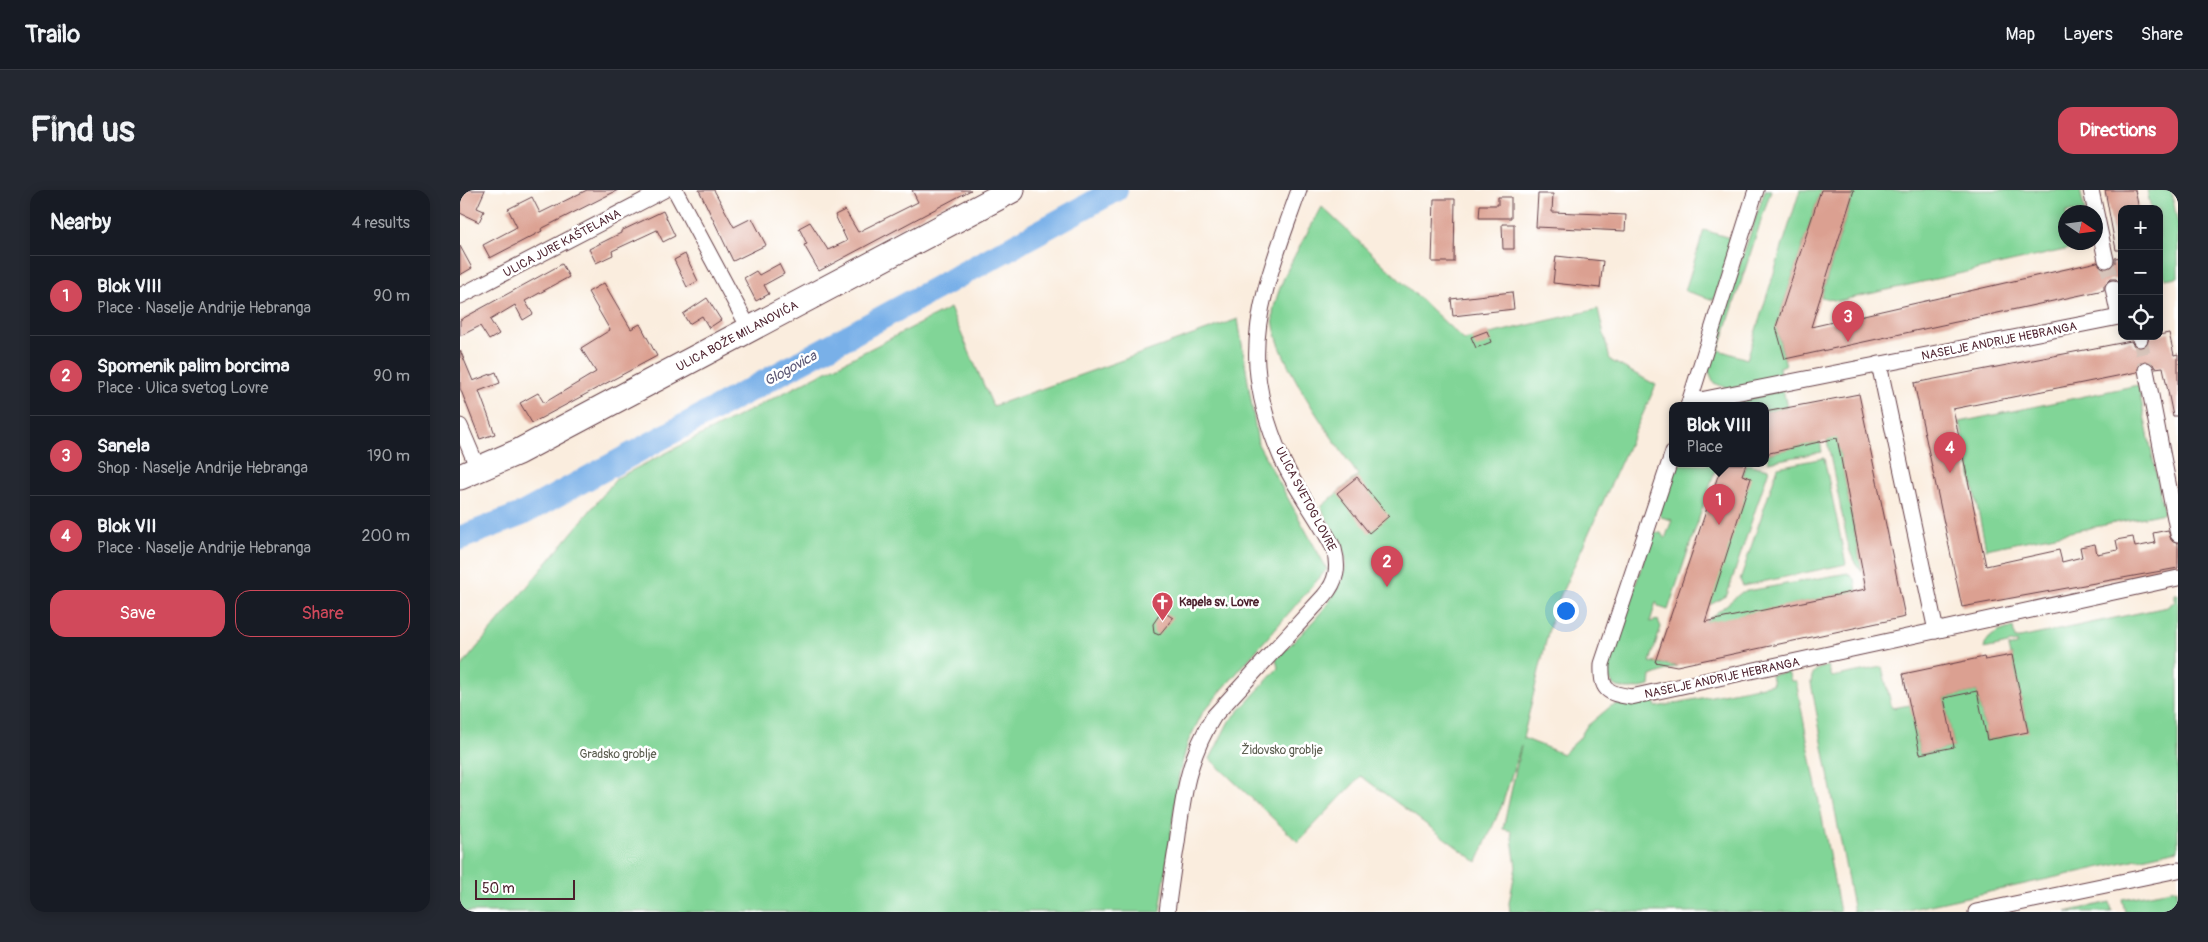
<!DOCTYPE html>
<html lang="en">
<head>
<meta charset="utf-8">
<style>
  body { margin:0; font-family:Pangolin,sans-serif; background:#242831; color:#f1f3f6 }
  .controls { position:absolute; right:15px; top:15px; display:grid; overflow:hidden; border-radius:10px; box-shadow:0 2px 12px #0003 }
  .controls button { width:45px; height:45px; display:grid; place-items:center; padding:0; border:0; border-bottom:1px solid #363941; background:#171b24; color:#f1f3f6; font:25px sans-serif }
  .compass { position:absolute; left:1598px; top:15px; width:45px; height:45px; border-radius:50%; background:#171b24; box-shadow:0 2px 12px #0003; rotate:103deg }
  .scale { position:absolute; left:15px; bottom:12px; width:100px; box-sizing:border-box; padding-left:5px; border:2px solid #4a1f2b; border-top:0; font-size:14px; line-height:18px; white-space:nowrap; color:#4a1f2b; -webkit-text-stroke:4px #fff; paint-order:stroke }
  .you { position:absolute; left:1105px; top:420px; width:18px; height:18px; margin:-12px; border:4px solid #fff; border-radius:50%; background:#1a73e8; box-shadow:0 0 0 8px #1a73e833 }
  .badge { display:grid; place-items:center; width:32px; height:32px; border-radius:50%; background:#d1495b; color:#fff; font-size:16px; font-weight:700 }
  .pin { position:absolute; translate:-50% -41px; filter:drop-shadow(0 1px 2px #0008) }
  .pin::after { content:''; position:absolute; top:26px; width:18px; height:15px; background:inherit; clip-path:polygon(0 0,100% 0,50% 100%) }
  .popup { position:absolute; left:1209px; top:212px; width:100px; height:65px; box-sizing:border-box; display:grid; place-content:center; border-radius:10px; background:#171b24; filter:drop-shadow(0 1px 4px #0005); font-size:16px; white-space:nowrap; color:#9ea1a6 }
  .popup b { font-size:19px; color:#f1f3f6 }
  .popup::after { content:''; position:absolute; left:50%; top:100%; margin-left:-10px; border:10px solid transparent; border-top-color:#171b24 }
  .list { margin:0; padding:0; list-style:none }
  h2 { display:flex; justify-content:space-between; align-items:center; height:65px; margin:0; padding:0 20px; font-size:21px }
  h2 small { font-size:16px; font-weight:400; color:#9ea1a6 }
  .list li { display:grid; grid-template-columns:32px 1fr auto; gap:15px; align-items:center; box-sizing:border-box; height:80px; padding:0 20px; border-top:1px solid #363941 }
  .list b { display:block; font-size:19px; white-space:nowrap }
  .list p { margin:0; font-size:16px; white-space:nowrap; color:#9ea1a6 }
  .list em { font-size:16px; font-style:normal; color:#9ea1a6 }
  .actions { display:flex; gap:10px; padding:15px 20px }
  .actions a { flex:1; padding:11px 0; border:1px solid #d1495b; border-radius:15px; text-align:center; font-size:18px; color:#d1495b }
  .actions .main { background:#d1495b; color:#fff }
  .icon { flex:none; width:28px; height:28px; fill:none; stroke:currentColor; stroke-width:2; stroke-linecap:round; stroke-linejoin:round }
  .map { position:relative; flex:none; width:1718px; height:722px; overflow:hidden; border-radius:15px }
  header { display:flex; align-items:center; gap:30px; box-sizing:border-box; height:70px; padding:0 25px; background:#171b24; border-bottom:1px solid #363941 }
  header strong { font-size:24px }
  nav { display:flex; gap:28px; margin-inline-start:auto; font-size:18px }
  .intro { display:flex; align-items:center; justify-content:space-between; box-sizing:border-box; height:120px; padding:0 30px }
  h1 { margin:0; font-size:35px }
  .button { padding:12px 22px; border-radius:15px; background:#d1495b; color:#fff; font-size:18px; font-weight:700 }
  main { display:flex; gap:30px; padding:0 30px }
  aside { flex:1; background:#171b24; border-radius:15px; box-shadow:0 2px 12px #0003 }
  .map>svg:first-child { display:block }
</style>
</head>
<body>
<header>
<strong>Trailo</strong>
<nav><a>Map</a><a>Layers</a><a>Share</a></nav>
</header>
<div class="intro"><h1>Find us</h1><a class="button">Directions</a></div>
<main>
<aside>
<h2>Nearby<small>4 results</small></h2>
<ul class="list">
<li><span class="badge">1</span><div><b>Blok VIII</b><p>Place · Naselje Andrije Hebranga</p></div><em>90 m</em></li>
<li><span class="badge">2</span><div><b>Spomenik palim borcima</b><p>Place · Ulica svetog Lovre</p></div><em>90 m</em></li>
<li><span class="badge">3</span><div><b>Sanela</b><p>Shop · Naselje Andrije Hebranga</p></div><em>190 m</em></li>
<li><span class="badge">4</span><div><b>Blok VII</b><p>Place · Naselje Andrije Hebranga</p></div><em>200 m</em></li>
</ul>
<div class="actions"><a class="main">Save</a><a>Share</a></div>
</aside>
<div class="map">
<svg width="1718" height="722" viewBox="0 0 1718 722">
  <rect width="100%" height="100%" fill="#fff"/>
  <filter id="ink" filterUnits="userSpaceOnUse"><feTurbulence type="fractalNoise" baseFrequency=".02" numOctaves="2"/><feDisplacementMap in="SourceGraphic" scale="10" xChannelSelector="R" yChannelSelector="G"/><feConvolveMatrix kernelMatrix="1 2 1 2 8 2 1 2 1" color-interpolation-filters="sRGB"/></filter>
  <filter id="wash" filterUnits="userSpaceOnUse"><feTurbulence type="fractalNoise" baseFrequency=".0096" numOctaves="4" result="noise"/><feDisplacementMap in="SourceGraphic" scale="20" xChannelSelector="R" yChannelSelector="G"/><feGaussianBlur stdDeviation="1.12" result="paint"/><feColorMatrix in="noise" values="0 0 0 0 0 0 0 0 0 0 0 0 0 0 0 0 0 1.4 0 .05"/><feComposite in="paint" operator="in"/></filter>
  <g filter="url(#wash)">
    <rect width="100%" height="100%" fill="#faedde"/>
    <!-- green -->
    <g fill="#81d597" stroke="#667a61">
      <polygon points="1305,0 1311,0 1259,160 1287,169 1340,0 1361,0 1316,137 1326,175 1319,177 1320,186 1269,199 1254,193 1248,179 1253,155"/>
      <polygon points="1394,0 1620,0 1625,22 1606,22 1606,52 1631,54 1378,111 1361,107"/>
      <polygon points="1687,0 1711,0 1718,35 1718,87 1705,89 1699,60 1699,19 1691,19"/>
      <path d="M862,17L1004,150L1138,119L1150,170L1196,195L1093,422L1063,548L1103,564L1119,549L1126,537L1151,516L1193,507L1196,517L1313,494L1311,485L1328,482L1331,491H1336L1380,722H1050L1049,713L1056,677L1051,641L1043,639L1061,556L1042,615L1017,672L901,586L838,652L750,569L768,533L818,478L816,469C838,446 896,397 884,362C879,347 868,332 861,317L898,285C874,250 804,157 814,117C823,81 844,49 862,17Z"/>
      <polygon points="1244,40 1273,49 1254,110 1225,101"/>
      <polygon points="490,118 533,216 778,129 798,254 867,379 743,522 728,552 719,585 700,722 0,722 0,478 157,288"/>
      <polygon points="1678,195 1704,323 1526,359 1500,232"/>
      <polygon points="1323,199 1327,217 1305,222 1305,216 1244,216"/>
      <polygon points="1377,247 1402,382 1394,371 1389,359 1367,250"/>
      <polygon points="1360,251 1362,262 1308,272 1307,264"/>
      <polygon points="1364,268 1386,374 1283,396 1280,390 1318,277"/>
      <path d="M1214,274L1257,275L1208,420L1199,417L1196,412L1190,432L1198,430L1201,437L1190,472L1217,476L1191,486L1190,496C1172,500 1151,504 1147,481L1193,342L1201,343L1205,349L1212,330L1201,327L1199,324Z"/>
      <polygon points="1286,274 1309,279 1267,405 1250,415"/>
      <polygon points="1388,383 1395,390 1397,401 1244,433 1282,402"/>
      <path d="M1715,404H1718V660L1439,722H1394L1351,493C1352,480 1356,479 1368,476L1372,487L1422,477L1432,518L1450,515L1460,564L1494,557L1484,508L1517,501L1527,550L1568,541L1552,465H1550L1548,457L1557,455V452L1524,459C1526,444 1541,441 1553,437L1555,449L1707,417L1715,411Z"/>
      <polygon points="1717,699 1718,716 1713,717 1714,722 1665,722 1662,709"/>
      <polygon points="1650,712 1652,722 1606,722"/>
    </g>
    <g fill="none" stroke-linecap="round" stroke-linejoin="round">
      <!-- river -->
      <polyline stroke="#79b0e8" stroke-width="24" points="0,348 62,324 656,0"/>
    </g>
    <g id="blocks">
      <!-- building -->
      <g fill="#dba091">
        <polygon points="3,0 25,0 17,18 24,21 19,32 0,23 0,7"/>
        <polygon points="127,0 158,0 81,39 82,41 30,68 23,55 57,37 48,19 72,7 80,23"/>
        <polygon points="239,0 254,0 274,37 292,28 306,55 273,71"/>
        <polygon points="452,0 511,0 359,81 344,55 347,54 339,38 350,32 368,60 387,51 375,25 385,20 398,42 458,12"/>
        <polygon points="1361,0 1394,0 1351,137 1637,72 1643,79 1648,79 1655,73 1655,68 1662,67 1662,95 1656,89 1651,89 1644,95 1644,100 1325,169 1316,137"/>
        <polygon points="1645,0 1675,0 1679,19 1662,19 1662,60 1656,60"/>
        <polygon points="1078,4 1093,4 1092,22 1166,25 1165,41 1076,37"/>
        <polygon points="1038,7 1051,7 1051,28 1019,28 1020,15 1038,15"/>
        <polygon points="974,9 995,9 994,72 972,72"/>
        <polygon points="203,21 215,46 203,52 197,40 152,61 153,65 136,73 129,59 161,43 161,41"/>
        <polygon points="1042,34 1054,34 1054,59 1043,59"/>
        <polygon points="0,56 12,78 0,85"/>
        <polygon points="225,64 238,91 227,97 214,70"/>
        <polygon points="1096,66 1143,71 1140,98 1093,93"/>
        <polygon points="102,74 109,87 65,111 73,124 63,130 55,115 30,130 39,144 29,150 20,136 0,146 0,130"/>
        <polygon points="319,74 324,84 304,95 309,104 296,111 284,88 296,81 299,85"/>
        <polygon points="144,93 171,139 180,134 197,166 72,233 60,213 78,203 84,213 136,182 121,158 150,140 128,102"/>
        <polygon points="1052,102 1054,119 993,126 991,109"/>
        <polygon points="247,108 261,130 249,138 242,126 229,134 223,124"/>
        <polygon points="1027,141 1031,152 1016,158 1011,147"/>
        <polygon points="1709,143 1714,165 1718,164 1718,226 1713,226 1703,177 1695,178 1693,174 1685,171 1680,173 1677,182 1493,219 1526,376 1599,360 1602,372 1622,367 1620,357 1635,354 1637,364 1658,360 1656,350 1673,347 1675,357 1695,353 1693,343 1708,340 1711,350 1718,353 1718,378 1502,417 1454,193 1671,151 1674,156 1682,158 1687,155 1689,147"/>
        <polygon points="0,160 13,191 36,182 40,193 19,201 35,244 20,249 0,198"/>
        <polygon points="1399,204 1445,427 1217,476 1195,472 1262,274 1286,274 1282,285 1291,288 1245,432 1406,399 1377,248 1305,264 1305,222"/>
        <polygon points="897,287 929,326 909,343 877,303"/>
        <polygon points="702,421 713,428 699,445 694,443 693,434"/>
        <polygon points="1552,465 1568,542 1527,550 1517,501 1484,508 1494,557 1460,564 1443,484 1524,467 1525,470"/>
      </g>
    </g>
  </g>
  <g filter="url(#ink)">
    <use href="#blocks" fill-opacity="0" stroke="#643e46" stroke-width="1"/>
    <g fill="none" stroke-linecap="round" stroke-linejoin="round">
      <!-- minor-tunnel -->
      <g stroke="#d7c4ba" stroke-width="15" stroke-dasharray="15 8" stroke-linecap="butt">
        <polyline points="1646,70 1653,98"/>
        <polyline points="1680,149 1686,180"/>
      </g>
      <defs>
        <g id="minor">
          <polyline points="215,0 290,140"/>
          <polyline points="1631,0 1646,70"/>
          <polyline points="0,106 204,0"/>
          <polyline points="1679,146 1680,149"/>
          <polyline points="1419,174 1476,441"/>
          <polyline points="1686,180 1718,344"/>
          <polyline points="1230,212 1659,127 1653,98"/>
          <polyline points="1228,216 1296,0"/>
          <polyline points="0,236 19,281"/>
          <path d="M1213,262L1142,474C1141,500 1146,503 1171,507L1718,388"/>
          <path d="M707,722C710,699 713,676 717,653C723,606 728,567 754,526L864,406C877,391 879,377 874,359C858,327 835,299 821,267C809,239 799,206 797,176C793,116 820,55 839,0"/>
          <polyline points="1516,722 1718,680"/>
        </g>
        <polyline id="primary" points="0,287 58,262 552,0"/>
      </defs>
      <!-- minor casing -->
      <use href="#minor" stroke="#643e46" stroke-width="17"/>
      <!-- primary casing -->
      <use href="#primary" stroke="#643e46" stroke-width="27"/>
      <!-- minor -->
      <use href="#minor" stroke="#fff" stroke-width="15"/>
      <!-- primary -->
      <use href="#primary" stroke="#fff" stroke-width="25"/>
    </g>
  </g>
  <!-- icons -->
  <defs>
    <symbol id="church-pin" viewBox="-11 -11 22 30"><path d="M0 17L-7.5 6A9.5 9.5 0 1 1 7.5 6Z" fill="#d1495b" stroke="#fff"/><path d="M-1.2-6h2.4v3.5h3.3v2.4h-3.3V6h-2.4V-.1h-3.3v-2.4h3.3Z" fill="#fff"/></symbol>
  </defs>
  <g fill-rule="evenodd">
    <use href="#church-pin" x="690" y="400" width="25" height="34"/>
  </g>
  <g text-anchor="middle" stroke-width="5" stroke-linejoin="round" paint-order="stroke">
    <!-- street labels -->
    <g font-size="12" fill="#4a1f2b" stroke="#fff">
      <text transform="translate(102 53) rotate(-28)" y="4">ULICA JURE KAŠTELANA</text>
      <text transform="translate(277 146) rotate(-28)" y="4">ULICA BOŽE MILANOVIĆA</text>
      <text transform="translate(1539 151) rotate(-11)" y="4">NASELJE ANDRIJE HEBRANGA</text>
      <text transform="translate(846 309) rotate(62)" y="4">ULICA SVETOG LOVRE</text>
      <text transform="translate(1262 488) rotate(-12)" y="4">NASELJE ANDRIJE HEBRANGA</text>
    </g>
    <!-- poi labels -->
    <g font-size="12" font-weight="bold" fill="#4a1f2b" stroke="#fff" text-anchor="start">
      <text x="719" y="416">Kapela sv. Lovre</text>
    </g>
    <!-- park labels -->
    <g font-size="12" fill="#5d5f51" stroke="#fff">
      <text x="822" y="564">Židovsko groblje</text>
      <text x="158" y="568">Gradsko groblje</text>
    </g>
    <!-- water labels -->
    <g font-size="14" font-style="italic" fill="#5d5977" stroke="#fff">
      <text transform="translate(330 178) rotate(-29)" y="5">Glogovica</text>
    </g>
  </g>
</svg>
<div class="controls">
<button>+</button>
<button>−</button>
<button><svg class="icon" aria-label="locate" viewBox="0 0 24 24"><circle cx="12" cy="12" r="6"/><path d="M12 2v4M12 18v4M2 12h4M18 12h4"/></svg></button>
</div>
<svg class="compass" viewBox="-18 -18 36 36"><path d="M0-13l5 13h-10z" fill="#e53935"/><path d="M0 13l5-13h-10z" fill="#9ea1a6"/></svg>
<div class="scale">50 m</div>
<div class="you"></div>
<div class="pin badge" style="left:1259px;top:335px">1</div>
<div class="popup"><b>Blok VIII</b>Place</div>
<div class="pin badge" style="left:927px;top:397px">2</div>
<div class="pin badge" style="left:1388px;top:152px">3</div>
<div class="pin badge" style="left:1490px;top:283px">4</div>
</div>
</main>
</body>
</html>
